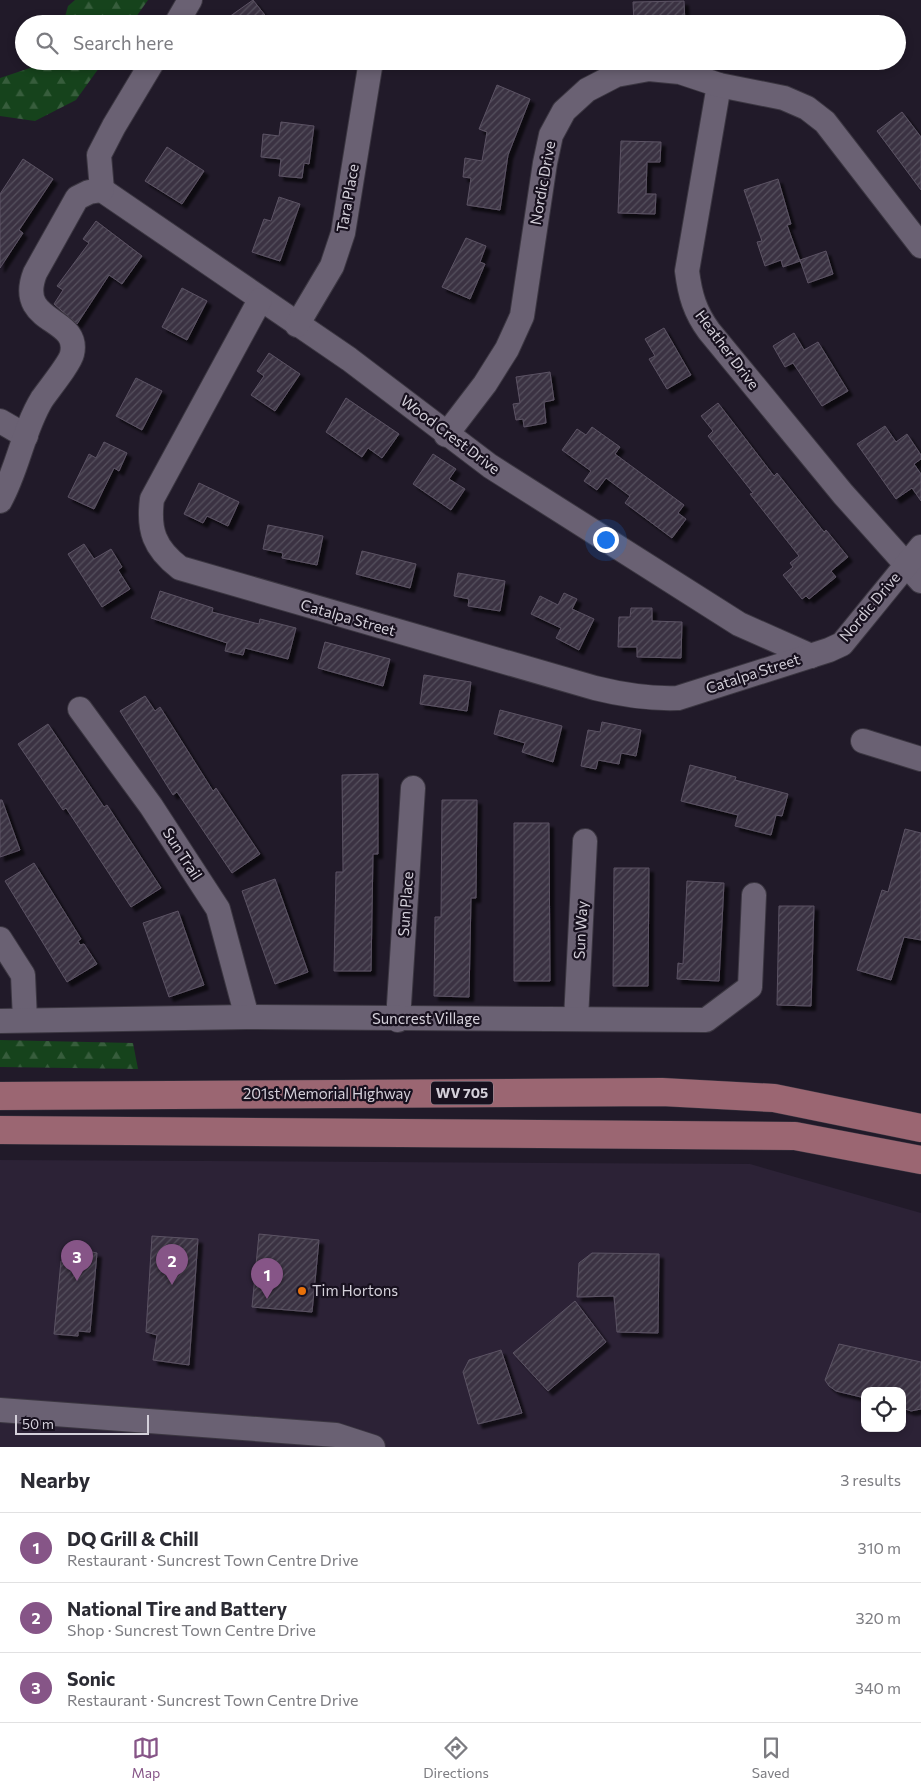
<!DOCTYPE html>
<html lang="en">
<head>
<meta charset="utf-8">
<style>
  body { margin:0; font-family:Commissioner,sans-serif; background:#f7f7f7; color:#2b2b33 }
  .controls { position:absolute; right:15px; bottom:15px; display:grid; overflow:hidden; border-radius:10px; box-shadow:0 2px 8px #0003 }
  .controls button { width:45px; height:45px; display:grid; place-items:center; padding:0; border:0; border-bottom:1px solid #e1e1e2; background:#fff; color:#2b2b33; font:25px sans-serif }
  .scale { position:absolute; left:15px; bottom:12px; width:134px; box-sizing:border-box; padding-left:5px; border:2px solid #d4d0da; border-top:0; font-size:14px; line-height:18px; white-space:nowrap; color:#d4d0da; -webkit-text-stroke:4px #18111f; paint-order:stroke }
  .you { position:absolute; left:605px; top:539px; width:18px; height:18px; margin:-12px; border:4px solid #fff; border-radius:50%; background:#1a73e8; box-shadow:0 0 0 8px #1a73e833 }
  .badge { display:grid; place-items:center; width:32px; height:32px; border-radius:50%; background:#865587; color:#fff; font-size:16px; font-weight:700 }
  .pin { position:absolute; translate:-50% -41px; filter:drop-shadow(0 1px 2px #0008) }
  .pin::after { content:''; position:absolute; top:26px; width:18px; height:15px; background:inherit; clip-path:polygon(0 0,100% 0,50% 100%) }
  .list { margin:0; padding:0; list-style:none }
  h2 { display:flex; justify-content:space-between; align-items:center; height:65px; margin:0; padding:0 20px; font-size:21px }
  h2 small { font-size:16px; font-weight:400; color:#7c7c81 }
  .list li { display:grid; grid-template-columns:32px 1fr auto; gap:15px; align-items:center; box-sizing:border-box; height:70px; padding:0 20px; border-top:1px solid #e1e1e2 }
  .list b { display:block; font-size:19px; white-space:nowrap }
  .list p { margin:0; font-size:16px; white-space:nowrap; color:#7c7c81 }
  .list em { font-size:16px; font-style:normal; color:#7c7c81 }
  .icon { flex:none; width:28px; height:28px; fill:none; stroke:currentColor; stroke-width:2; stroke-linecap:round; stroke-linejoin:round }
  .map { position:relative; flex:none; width:921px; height:1447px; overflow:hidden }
  .search { position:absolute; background:#fff; box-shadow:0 2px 8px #0003; left:15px; right:15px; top:15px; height:55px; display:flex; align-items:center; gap:12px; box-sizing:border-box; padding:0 18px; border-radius:28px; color:#7c7c81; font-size:19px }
  .sheet { height:275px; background:#fff }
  nav { display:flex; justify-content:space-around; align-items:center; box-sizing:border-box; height:70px; border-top:1px solid #e1e1e2; background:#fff; font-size:14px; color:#7c7c81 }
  nav a { display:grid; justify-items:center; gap:2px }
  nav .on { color:#865587 }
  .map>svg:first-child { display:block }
</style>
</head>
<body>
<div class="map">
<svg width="921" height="1447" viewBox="0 0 921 1447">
  <defs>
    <pattern id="forest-firs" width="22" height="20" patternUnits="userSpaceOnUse" patternTransform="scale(1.25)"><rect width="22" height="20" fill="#16431c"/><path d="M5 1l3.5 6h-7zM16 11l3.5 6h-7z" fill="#375d3c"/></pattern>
    <pattern id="building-hatch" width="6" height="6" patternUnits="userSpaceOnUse" patternTransform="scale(1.25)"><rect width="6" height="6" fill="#3b3343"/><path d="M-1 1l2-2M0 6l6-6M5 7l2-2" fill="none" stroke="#56505e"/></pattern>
    <filter id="shadow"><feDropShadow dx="4.5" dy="4.5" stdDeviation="1" flood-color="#0009"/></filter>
  </defs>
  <rect width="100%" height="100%" fill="#211a29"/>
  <!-- built -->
  <path fill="#2c2236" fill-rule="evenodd" d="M0,1160L750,1164L921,1213V1447H0ZM865,1391H902V1428H865Z"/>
  <!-- forest -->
  <g fill="url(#forest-firs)">
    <polygon points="75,0 148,0 131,24 63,24 68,6"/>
    <polygon points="43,61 104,61 76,100 35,121 0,116 0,78 39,65"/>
    <polygon points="0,1040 133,1043 138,1069 0,1067"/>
  </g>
  <!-- building -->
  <g fill="url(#building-hatch)" stroke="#5c5364" filter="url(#shadow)">
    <polygon points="253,0 272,24 219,24"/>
    <polygon points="684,1 685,24 634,24 633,2"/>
    <polygon points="497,85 530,99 508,155 500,210 467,205 471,178 463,177 465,158 482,161 487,132 479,129"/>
    <polygon points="902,112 921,137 921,190 877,131"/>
    <polygon points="281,122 314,126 309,164 304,163 302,178 279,176 281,159 261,157 263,134 279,136"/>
    <polygon points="621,141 661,142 660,162 647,162 646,194 656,194 655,214 618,213"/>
    <polygon points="167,147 204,171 182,204 145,181"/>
    <polygon points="23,159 53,179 19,230 23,233 0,268 0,194"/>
    <polygon points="778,179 791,224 787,225 800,261 783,267 781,260 765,266 757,242 762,241 744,190"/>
    <polygon points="279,197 300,204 280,261 252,252 264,219 271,221"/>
    <polygon points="96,221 142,256 122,284 109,275 77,324 54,304 63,290 57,286 89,243 83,239"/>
    <polygon points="466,238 486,246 480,262 485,264 470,299 442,287"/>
    <polygon points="826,251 833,274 808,283 800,260"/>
    <polygon points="182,288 207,301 187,340 162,327"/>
    <polygon points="664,328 691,375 667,389 649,359 655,356 645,339"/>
    <polygon points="794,333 804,350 818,342 848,391 822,406 793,363 785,367 773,346"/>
    <polygon points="269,353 300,374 275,411 251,395 264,376 257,371"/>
    <polygon points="550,372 554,400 544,402 546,423 524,427 523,419 516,420 513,404 520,403 516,377"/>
    <polygon points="136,378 162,391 142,430 116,416"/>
    <polygon points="346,398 399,434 382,458 368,448 362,457 326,432"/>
    <polygon points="718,403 774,476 777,473 824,532 826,530 848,557 831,571 836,577 809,599 806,596 802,599 783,575 793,567 790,563 799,556 750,494 753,493 708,436 713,431 701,416"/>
    <polygon points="885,426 896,442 907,434 921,455 921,459 914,464 921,474 921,501 912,488 896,499 857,444"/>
    <polygon points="592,427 620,447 615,454 684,505 678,513 686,519 672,538 625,503 630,496 606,478 597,490 584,481 591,471 562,450 577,429 586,435"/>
    <polygon points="104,442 127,453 119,471 114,468 94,509 68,497 89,454 96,458"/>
    <polygon points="433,454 456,469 449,479 465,489 451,510 413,484"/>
    <polygon points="199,483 239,502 228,526 207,516 203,523 184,514"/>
    <polygon points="268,525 323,536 317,565 282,558 283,553 263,549"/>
    <polygon points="84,544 94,559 111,549 122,567 118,570 130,589 102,607 68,554"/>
    <polygon points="362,551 416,564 410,588 356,574"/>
    <polygon points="458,573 505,581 500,611 468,606 469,599 454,596"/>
    <polygon points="160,591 213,608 212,612 259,624 260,619 296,628 288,659 245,648 243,655 225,651 227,643 151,618"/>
    <polygon points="564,593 577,599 572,609 594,619 579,650 556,638 561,628 531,614 540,596 558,605"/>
    <polygon points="631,608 652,608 652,621 682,622 681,658 637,657 637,647 618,647 619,617 630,617"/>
    <polygon points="325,642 390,659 383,686 318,668"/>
    <polygon points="424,675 471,682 467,711 420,704"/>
    <polygon points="145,696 155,711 160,707 213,791 216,788 260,854 232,873 177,792 173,795 120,711"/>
    <polygon points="500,710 562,726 553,762 522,752 525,743 494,734"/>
    <polygon points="602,722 641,730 636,756 621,753 619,764 598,760 596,769 581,766 588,730 600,732"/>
    <polygon points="48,724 104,807 107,805 161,888 131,907 66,808 63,810 18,744"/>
    <polygon points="690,765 736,777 735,780 788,794 782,816 776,815 771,835 735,826 738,815 681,801"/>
    <polygon points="378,774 378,854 373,854 371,971 334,971 336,872 343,872 342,775"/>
    <polygon points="0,800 2,800 20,850 0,857"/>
    <polygon points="442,800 477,800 476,898 471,898 469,997 434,996 435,917 441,917"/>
    <polygon points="514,823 549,823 550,981 514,981"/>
    <polygon points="905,829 921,833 921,940 904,937 891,980 857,970 882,890 888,892"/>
    <polygon points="34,863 81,939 78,941 80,945 84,944 97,964 67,982 5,881"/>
    <polygon points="614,868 649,868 648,986 613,986"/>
    <polygon points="275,879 308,972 275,984 242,891"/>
    <polygon points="687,881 724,883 719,981 677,979 678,963 683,964"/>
    <polygon points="779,906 814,906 811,1006 777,1005"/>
    <polygon points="178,911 204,985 169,997 143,923"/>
    <polygon points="259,1234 319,1240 312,1312 252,1307"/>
    <polygon points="152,1236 198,1239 189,1365 153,1360 157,1335 146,1332"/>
    <polygon points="83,1250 97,1253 90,1332 78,1331 78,1336 54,1334 61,1261 81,1262"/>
    <polygon points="592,1253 659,1254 658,1333 617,1332 614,1296 577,1297 579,1263"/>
    <polygon points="575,1301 606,1342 548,1391 513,1353"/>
    <polygon points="839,1344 921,1362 921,1409 911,1411 902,1408 902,1391 865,1391 865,1398 836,1391 829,1386 825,1380"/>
    <polygon points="501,1350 522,1413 478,1424 463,1372 469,1360"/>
  </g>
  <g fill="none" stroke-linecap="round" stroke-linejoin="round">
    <defs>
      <g id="minor">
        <polyline points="176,24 190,0"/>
        <path d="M719,85L687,271C690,295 695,312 709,331L843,494L921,581"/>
        <polyline points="102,190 349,359 490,466 739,624 811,656"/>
        <path d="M260,300L152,499C148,530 154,548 180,568L595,688C623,695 649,699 678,698L829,650L842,644L921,547"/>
        <polyline points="297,325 332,266 343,233 371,61"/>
        <polyline points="0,421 26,436"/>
        <polyline points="446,435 485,384 507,349 522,316 545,163 551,135 564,111 587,90 616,75 649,69 680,72 719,85 784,98 807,108 825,122 921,246"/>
        <path d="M0,501C18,469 23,430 42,399C49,389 70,363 72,354C81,316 15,325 35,273L77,198L89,192L102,190L99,155L114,126L153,61"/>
        <polyline points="80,709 151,806 218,909 247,1017"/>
        <polyline points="863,741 921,759"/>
        <polyline points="0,939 23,975 25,1020"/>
        <polyline points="576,1019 585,841"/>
        <polyline points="398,1020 413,788"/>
        <polyline points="0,1021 247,1017 706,1020 750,987 754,895"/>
        <polyline points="0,1410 336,1435 373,1447"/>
      </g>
      <g id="major">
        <polyline points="0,1096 662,1092 774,1098 921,1128"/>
        <polyline points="0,1130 795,1136 921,1160"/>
      </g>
    </defs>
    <!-- minor casing -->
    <use href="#minor" stroke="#3b3641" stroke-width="26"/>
    <!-- major casing -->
    <use href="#major" stroke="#3b3641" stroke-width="29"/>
    <!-- minor -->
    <use href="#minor" stroke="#6a6173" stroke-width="24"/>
    <!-- major -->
    <use href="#major" stroke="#9b6672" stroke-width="28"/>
  </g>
  <!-- markers -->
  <circle fill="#e8710a" stroke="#18111f" stroke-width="2" cx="302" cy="1291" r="5"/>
  <g text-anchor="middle" stroke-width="4.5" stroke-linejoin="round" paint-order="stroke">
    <!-- shield labels -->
    <rect fill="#18111f" stroke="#9c97a2" stroke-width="1" x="431" y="1081.5" width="62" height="23" rx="4"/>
    <g font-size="14" font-weight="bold" fill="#d4d0da">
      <text x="462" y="1098">WV 705</text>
    </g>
    <!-- street labels -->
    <g font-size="15" fill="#d4d0da" stroke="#18111f">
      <text transform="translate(543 183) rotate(-80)" y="5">Nordic Drive</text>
      <text transform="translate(348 198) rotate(-80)" y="5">Tara Place</text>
      <text transform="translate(727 350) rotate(53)" y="5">Heather Drive</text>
      <text transform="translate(450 435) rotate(37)" y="5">Wood Crest Drive</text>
      <text transform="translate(870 607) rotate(-50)" y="5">Nordic Drive</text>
      <text transform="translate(348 618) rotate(16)" y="5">Catalpa Street</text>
      <text transform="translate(753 674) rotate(-18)" y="5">Catalpa Street</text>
      <text transform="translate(182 854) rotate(57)" y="5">Sun Trail</text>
      <text transform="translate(406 904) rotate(-86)" y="5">Sun Place</text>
      <text transform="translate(581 930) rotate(-87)" y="5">Sun Way</text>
      <text x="426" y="1024">Suncrest Village</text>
      <text x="327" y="1099">201st Memorial Highway</text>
    </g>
    <!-- poi labels -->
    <g font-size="15" fill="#d4d0da" stroke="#18111f" text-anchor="start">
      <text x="312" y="1296">Tim Hortons</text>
    </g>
  </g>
</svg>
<div class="controls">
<button><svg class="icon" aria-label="locate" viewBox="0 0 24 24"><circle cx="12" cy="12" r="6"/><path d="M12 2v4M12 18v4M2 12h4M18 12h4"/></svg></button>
</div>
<div class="scale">50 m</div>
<div class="you"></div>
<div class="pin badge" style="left:267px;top:1299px">1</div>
<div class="pin badge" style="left:172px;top:1285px">2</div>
<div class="pin badge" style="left:77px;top:1281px">3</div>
<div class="search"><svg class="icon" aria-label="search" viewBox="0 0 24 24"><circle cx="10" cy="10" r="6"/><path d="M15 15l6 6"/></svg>Search here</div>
</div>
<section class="sheet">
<h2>Nearby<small>3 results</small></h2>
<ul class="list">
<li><span class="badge">1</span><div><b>DQ Grill &amp; Chill</b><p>Restaurant · Suncrest Town Centre Drive</p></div><em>310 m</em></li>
<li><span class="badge">2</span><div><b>National Tire and Battery</b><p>Shop · Suncrest Town Centre Drive</p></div><em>320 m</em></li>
<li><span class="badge">3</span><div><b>Sonic</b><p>Restaurant · Suncrest Town Centre Drive</p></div><em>340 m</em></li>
</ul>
</section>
<nav>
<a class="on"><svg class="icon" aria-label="map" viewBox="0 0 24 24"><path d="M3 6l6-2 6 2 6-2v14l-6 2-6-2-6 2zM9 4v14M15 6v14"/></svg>Map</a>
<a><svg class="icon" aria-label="directions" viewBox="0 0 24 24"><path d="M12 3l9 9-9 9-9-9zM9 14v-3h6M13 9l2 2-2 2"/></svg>Directions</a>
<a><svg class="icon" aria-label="saved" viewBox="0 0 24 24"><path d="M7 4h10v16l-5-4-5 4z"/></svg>Saved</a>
</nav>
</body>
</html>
